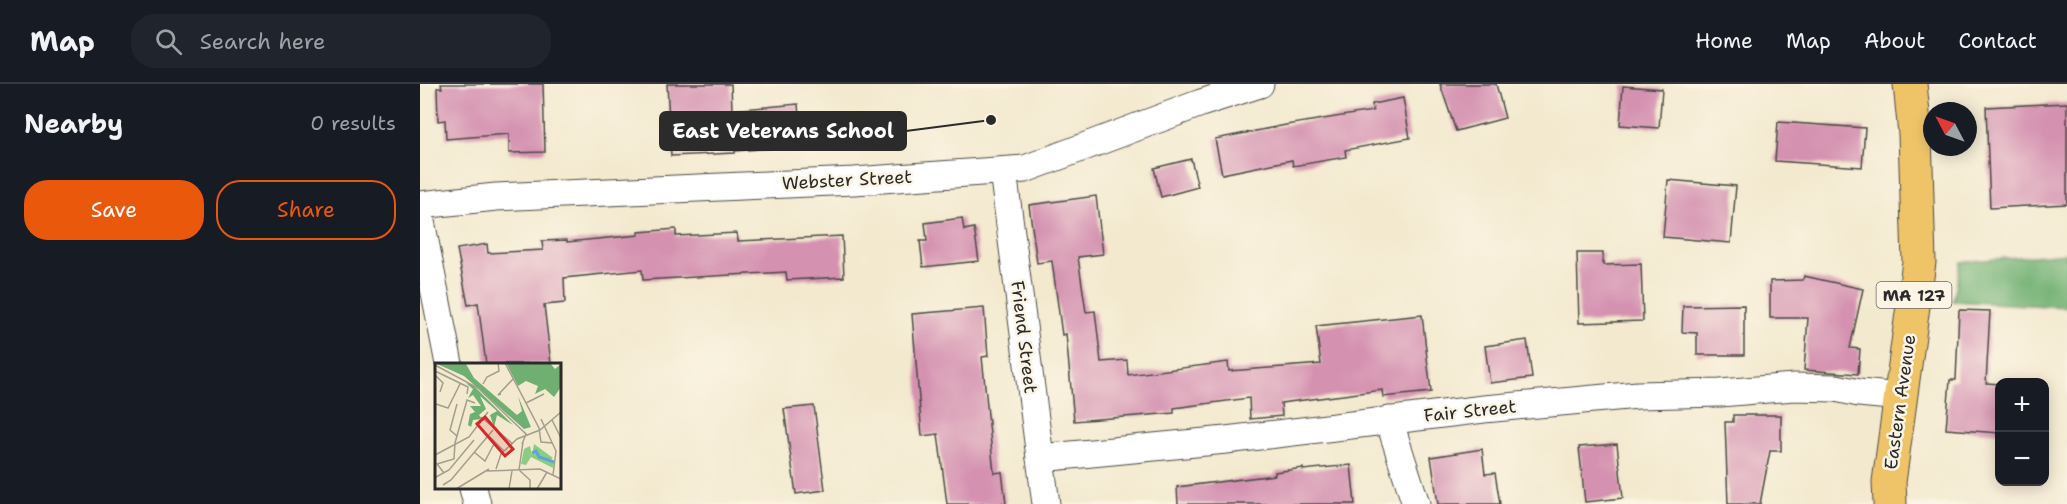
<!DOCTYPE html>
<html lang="en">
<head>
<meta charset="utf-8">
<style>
  body { margin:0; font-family:"Shantell Sans",sans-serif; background:#20242c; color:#f1f3f6 }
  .controls { position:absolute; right:18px; bottom:18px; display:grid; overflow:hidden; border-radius:12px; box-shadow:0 3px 15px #0003 }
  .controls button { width:54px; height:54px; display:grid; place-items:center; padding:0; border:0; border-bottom:2px solid #363941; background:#171b24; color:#f1f3f6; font:30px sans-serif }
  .compass { position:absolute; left:1503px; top:18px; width:54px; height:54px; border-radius:50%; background:#171b24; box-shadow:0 3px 15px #0003; rotate:311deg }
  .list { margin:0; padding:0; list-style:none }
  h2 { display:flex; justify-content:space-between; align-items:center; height:78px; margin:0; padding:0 24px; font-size:26px }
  h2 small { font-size:20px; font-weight:400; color:#9ea1a6 }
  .actions { display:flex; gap:12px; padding:18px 24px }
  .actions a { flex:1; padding:14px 0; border:2px solid #ea580c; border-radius:24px; text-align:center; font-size:21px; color:#ea580c }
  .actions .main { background:#ea580c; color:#fff }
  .icon { flex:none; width:33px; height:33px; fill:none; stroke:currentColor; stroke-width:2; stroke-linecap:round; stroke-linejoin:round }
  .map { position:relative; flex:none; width:1647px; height:420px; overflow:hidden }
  header { display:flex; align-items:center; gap:36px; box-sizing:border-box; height:84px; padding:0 30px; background:#171b24; border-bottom:2px solid #363941 }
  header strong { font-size:28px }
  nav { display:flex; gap:33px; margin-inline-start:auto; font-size:21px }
  .search { width:420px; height:54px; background:#20242c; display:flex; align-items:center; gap:15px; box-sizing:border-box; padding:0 21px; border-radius:24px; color:#9ea1a6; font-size:22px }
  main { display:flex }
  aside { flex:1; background:#171b24 }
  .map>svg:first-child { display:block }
</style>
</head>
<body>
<header>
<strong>Map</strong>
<div class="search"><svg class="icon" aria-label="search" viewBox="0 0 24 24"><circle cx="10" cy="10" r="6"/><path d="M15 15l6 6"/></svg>Search here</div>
<nav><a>Home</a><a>Map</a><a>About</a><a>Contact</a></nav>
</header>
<main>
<aside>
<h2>Nearby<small>0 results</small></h2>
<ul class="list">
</ul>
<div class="actions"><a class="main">Save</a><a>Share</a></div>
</aside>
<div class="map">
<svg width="1647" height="420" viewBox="0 0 1647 420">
  <rect width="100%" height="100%" fill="#fcf5e5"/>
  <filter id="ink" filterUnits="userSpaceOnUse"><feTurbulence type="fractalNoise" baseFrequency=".0167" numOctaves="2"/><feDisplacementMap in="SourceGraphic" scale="12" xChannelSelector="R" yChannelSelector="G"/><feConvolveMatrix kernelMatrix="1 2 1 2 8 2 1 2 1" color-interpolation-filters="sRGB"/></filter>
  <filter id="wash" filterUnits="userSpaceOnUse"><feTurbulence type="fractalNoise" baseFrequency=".008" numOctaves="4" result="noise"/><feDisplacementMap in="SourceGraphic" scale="24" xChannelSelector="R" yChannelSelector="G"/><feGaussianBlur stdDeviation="1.35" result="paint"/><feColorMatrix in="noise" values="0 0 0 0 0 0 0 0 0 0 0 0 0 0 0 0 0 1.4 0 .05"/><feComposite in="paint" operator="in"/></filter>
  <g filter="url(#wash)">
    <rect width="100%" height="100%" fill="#f3e9cf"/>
    <!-- forest -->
    <polygon fill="#6fb072" stroke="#4d6e4e" stroke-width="1.5" points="1647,169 1647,223 1533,217 1541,178"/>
    <g id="blocks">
      <!-- building -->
      <g fill="#d491b0">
        <polygon points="21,0 123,0 125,68 89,69 89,50 26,55 25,36 18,37 17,4 22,4"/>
        <polygon points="247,0 311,0 312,26 378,20 381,62 315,67 315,69 251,72"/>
        <polygon points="1020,0 1076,0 1085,34 1036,47"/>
        <polygon points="1203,2 1242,5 1239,44 1200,41"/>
        <polygon points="983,14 990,54 925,66 926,73 873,82 872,76 802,90 795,55 866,41 953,27 952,20"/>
        <polygon points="1647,19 1647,120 1570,124 1566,23"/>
        <polygon points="1358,38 1445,44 1442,83 1355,77"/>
        <polygon points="771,75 778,103 741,113 734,84"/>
        <polygon points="1248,96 1316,102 1311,159 1243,153"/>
        <polygon points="676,112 683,170 658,173 666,228 675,227 681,278 707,276 708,291 808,278 809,287 901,280 896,242 1002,231 1011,308 963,313 962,306 861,319 862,332 830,335 829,314 754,324 754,329 654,337 646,250 642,251 632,177 617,179 609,121"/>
        <polygon points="542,134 544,146 554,144 559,177 503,183 500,157 507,157 505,139"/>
        <polygon points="256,145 256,152 317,149 318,157 422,152 424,193 367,196 366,188 223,196 222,186 144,194 145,219 124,221 131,280 66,280 58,219 48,221 37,165 67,160 68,169 123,166 122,157 147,156 147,158 219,151 219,148"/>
        <polygon points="1157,169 1183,169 1183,181 1221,180 1223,237 1159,239"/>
        <polygon points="1384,192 1443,205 1430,264 1440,265 1438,290 1384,286 1388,234 1350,234 1350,197 1383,196"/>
        <polygon points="1324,221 1324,271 1277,271 1277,249 1262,248 1263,222"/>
        <polygon points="564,224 568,272 562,273 574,389 582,388 586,420 527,420 518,350 502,352 492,230"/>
        <polygon points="1539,226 1570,227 1566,299 1580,300 1580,349 1526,345 1530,296 1536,296"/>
        <polygon points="1107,256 1112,294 1070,299 1065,262"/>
        <polygon points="394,322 405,406 376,410 364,325"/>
        <polygon points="1313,331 1361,331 1361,367 1350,367 1340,420 1308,420 1305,338 1313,338"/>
        <polygon points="1197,360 1203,414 1165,418 1159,363"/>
        <polygon points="1062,365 1065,390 1075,389 1080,420 1018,420 1011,373"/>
        <polygon points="931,381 935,420 758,420 757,403 855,391 855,388 883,384 883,386"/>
      </g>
    </g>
  </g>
  <g filter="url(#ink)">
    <use href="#blocks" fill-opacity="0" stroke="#494844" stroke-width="1.5"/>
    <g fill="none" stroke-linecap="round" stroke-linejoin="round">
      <defs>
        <g id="minor">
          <polyline points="583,87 626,420"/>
          <polyline points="0,121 76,113 434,97 605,85 781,19 840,0"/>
          <polyline points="0,132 29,280"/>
          <polyline points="969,336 996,420"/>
          <polyline points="620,374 806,356 1064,325 1218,311 1300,309 1374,303 1416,304 1439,309 1481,313"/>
          <polyline points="53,404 57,420"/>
        </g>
        <polyline id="primary" points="1470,420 1469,398 1499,178 1495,50 1490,0"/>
      </defs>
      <!-- minor casing -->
      <use href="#minor" stroke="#494844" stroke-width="29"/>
      <!-- primary casing -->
      <use href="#primary" stroke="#494844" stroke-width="35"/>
      <!-- minor -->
      <use href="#minor" stroke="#fff" stroke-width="27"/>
      <!-- primary -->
      <use href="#primary" stroke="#efc469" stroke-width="33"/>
    </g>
  </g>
  <g text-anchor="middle" stroke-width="5" stroke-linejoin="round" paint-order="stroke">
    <!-- shield labels -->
    <rect fill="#fcf5e5" stroke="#6a6863" stroke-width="1.5" x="1456.5" y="198" width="75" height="26" rx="4.5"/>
    <g font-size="16" font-weight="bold" fill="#2b2b2b">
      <text x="1494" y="217">MA 127</text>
    </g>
    <!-- street labels -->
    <g font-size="18" fill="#2b2b2b" stroke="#fcf5e5">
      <text transform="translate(427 96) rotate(-3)" y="6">Webster Street</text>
      <text transform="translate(604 253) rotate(83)" y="6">Friend Street</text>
      <text transform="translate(1480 318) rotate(-82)" y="6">Eastern Avenue</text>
      <text transform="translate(1050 327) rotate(-6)" y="6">Fair Street</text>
    </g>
  </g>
  <!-- overview -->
  <g transform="translate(15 279)">
    <rect width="126" height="126" fill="#f3e9cf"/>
    <path d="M99,81L118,95L114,98L119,99L118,105L96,94L91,102L86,101L89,86L95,83L97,92Z" fill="#8acc84"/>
    <path d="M0,0L31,1L39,15L82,52L87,48L83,33L96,64L89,66L29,13ZM71,0H115L120,6L126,1V24L119,34L110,26L100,31L103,23L91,18L83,23ZM31,20L38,22L78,62L62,52L59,64L55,52L62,48L45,33L51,46L44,52L47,56L38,57L36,64L33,62L35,51L40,49L35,43H46L38,32L33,35L38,26Z" fill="#6fb072"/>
    <path fill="none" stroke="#5ba6d3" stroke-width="3" d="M97,90L101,88L104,94L119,99"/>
    <path fill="none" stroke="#a39d8d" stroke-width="1.5" d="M70,0L104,65L106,79L117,80M0,2L43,25L91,71L87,81M0,8L33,24L32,31M0,12L8,20L5,29M48,21L52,14L64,8L63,0M66,31L63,32L78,16M91,40L109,31M1,41L13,45L25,21M46,54L78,81M106,56L121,88L118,112M117,57L126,75M53,72L69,88M22,73L15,67L22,41M39,89L50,98L60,79M0,92L34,74L53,49M61,106L66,91L82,76L105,67L126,49M84,107L95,117V126M84,107L88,79M52,108L105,106L126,116M9,110L2,101L19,96L20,80L32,37L40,40M1,114L14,107L39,77M8,122L16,117L58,67M21,126L54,106M74,126L77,108M102,126L112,109"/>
    <path fill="#d62828" fill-opacity="0.15" stroke="#d62828" stroke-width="3" d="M50,54L78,86L70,93L42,61Z"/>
    <rect width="126" height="126" fill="none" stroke="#2b2b2b" stroke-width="3"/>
  </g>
  <!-- callouts -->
  <path fill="none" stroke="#2b2b2b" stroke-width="2" d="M571 36L486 47"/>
  <circle fill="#2b2b2b" stroke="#fcf5e5" stroke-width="2" cx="571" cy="36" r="6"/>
  <rect fill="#2b2b2b" stroke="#2b2b2b" stroke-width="2" x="240" y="28" width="246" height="38" rx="6"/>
  <g font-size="20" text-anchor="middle" font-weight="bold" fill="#fff">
    <text x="363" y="54">East Veterans School</text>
  </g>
</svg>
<div class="controls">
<button>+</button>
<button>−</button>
</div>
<svg class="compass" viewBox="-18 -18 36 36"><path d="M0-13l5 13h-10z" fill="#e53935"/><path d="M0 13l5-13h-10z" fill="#9ea1a6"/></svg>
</div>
</main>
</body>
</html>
